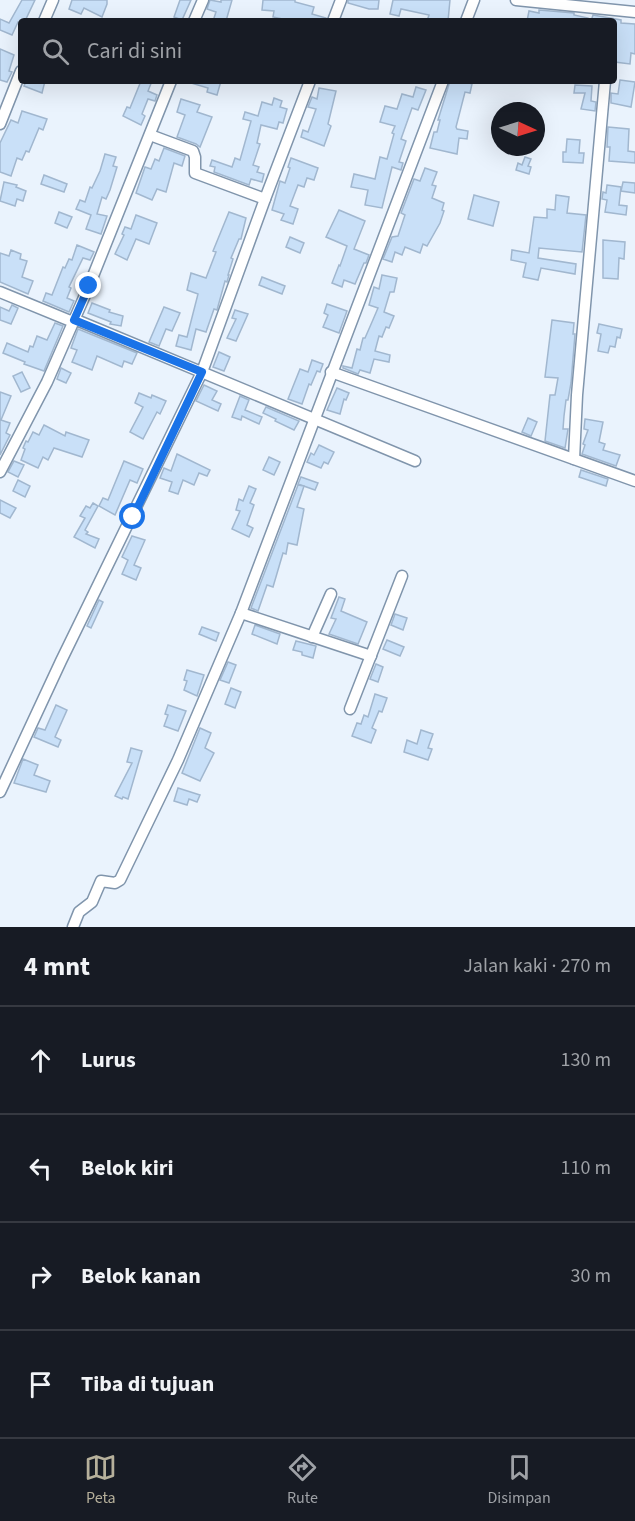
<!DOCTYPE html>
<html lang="id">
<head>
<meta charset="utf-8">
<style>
  body { margin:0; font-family:"Source Sans 3",sans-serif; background:#242831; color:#f1f3f6 }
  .compass { position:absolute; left:491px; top:102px; width:54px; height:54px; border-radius:50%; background:#171b24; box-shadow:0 6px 24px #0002; rotate:94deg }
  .stop { position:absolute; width:18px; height:18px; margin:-14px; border:4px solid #1a73e8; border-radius:50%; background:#fff }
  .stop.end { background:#1a73e8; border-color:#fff; box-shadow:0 2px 6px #0008 }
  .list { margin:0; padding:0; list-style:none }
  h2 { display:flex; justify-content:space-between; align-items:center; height:78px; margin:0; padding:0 24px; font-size:26px }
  h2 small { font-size:20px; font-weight:400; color:#9ea1a6 }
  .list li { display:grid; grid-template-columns:39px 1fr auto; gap:18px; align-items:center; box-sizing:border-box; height:108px; padding:0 24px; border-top:2px solid #363941 }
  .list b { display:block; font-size:22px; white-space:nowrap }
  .list em { font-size:20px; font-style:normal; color:#9ea1a6 }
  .icon { flex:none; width:33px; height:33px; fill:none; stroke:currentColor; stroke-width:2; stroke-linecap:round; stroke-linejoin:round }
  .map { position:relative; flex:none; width:635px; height:927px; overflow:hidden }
  .search { position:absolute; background:#171b24; box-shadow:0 6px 24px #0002; left:18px; right:18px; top:18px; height:66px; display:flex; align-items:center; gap:15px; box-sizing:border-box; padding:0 21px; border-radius:6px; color:#9ea1a6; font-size:22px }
  .sheet { height:510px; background:#171b24 }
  nav { display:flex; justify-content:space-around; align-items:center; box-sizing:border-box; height:84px; border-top:2px solid #363941; background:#171b24; font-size:16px; color:#9ea1a6 }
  nav a { display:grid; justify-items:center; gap:3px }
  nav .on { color:#b6b09b }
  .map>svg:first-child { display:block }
</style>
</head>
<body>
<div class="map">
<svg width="635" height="927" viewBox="0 0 635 927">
  <rect width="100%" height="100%" fill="#eaf3fd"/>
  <!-- building -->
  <g fill="#c9e0f8" stroke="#a1b7cf" stroke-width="1.5">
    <polygon points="22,0 35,0 25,21 21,21 21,24 18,22 12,35 0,30 0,19 9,23"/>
    <polygon points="72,0 107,0 107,4 102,17 84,8 81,14 69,9"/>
    <polygon points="180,0 191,0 182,20 174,17"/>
    <polygon points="210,0 221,2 221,0 232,0 226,21 213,21 216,12 207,9"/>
    <polygon points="263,0 295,0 295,2 314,7 312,14 326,18 326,21 292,21 273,17 274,11 262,10"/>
    <polygon points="348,0 379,0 378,9 369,9 348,3"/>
    <polygon points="393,0 450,0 448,21 427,21 429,15 401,9 399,16 390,14"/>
    <polygon points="539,10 574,13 574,15 588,18 588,21 527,21 529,11 539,13"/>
    <polygon points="593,15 621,20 621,23 635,24 635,54 631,53 630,64 615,62 616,35 614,35 614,21 591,21"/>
    <polygon points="0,49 14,55 9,71 12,72 7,82 0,80"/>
    <polygon points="620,80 635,82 631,107 611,103 611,93 618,94"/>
    <polygon points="26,81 45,81 42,93 24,86"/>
    <polygon points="141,81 152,81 148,91 157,95 155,101 148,99 142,114 145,116 141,125 123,116 127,107 130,108"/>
    <polygon points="191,81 221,81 217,95 207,92 208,88 191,83"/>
    <polygon points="450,81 464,81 472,84 470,93 465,92 456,127 457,129 468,131 467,139 459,138 457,154 430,148 434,132 437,132 440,120 438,120"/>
    <polygon points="575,85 592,86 591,101 596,102 595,111 581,109 585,93 574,93"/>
    <polygon points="416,87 426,90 418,110 412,108 401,139 406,141 399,162 403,163 401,170 392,167 382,208 365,205 368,190 351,187 354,174 375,179 380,157 387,159 394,134 392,133 395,126 380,122 385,106 397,109 402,94 413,97"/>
    <polygon points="319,88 336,91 328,124 331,126 324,146 301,137 303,130 308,132 316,109 308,107 312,97 317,99"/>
    <polygon points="274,98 282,101 280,107 287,109 283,123 279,122 277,129 261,125 257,143 260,144 253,165 259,167 257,172 264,174 262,182 251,179 249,185 214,172 215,167 210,166 212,160 232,167 235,158 240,160 251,121 243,119 245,112 258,116 262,102 272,105"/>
    <polygon points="181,99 200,105 197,112 212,117 200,147 196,144 177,137 185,115 177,112"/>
    <polygon points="22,111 47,119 43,130 39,128 29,152 26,151 22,160 17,158 11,176 0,172 0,143 11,120 18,123"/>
    <polygon points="608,127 629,129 628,151 635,152 635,163 609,161 610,147 607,147"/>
    <polygon points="567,139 580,140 579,153 584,153 583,163 563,162 563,152 566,152"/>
    <polygon points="164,148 185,156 182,166 174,163 166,192 157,189 152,200 136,193 145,167 151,169 155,159 159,161"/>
    <polygon points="105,154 116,157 113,166 117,167 110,190 106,199 102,197 97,214 107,216 101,234 86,229 91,215 76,209 80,200 85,202 90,187 92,188 100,171"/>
    <polygon points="525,157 531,159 528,166 531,167 529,174 516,170 518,163 522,165"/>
    <polygon points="291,158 318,168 314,180 307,178 304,187 298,185 290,206 298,209 293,224 281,220 284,214 272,210 280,181 285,183 290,168 288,167"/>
    <polygon points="425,168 437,172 432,185 436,186 432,198 444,203 442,210 444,211 440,223 427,246 423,244 420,253 405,247 402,255 395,252 392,262 383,259 392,237 398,236 405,215 401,213 414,179 420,181"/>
    <polygon points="44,175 67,184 64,192 41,184"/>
    <polygon points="4,182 17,185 16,187 26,191 23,201 17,199 15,206 0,201"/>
    <polygon points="623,182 635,183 635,193 621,191"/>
    <polygon points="607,185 621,187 619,205 627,206 626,215 605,212 607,200 602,199 603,192 606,193"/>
    <polygon points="474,195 499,202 493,226 468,219"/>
    <polygon points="556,195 569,197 567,213 586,215 582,252 539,248 538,258 576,264 575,274 541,268 538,280 523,277 526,263 511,260 512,250 529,253 534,217 547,218 547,209 555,210"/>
    <polygon points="339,210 365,221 354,249 369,255 366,263 364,263 355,284 344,280 342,287 332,283 339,265 340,266 347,246 326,237"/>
    <polygon points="59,212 72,217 67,228 55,223"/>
    <polygon points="229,212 246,218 241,239 239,239 231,258 233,259 228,275 229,275 227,282 225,281 217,310 214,309 206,332 196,329 191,350 176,346 179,335 187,337 198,294 187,290 191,273 206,278 216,252 213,251"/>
    <polygon points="136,215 157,223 149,244 136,239 127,260 115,254 124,235 122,234 125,227 131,229"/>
    <polygon points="290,237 304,243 300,253 286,247"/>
    <polygon points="603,240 625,242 624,259 619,258 618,279 603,278"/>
    <polygon points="77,245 94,252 90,260 83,258 69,287 71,288 67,298 74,301 69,312 43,301 46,293 52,295 63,267 65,268 69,259 72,260"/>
    <polygon points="11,250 21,254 20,259 27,261 22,277 33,281 28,294 0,282 0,253 9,256"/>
    <polygon points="382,275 397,278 394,292 390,292 384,312 394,316 389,328 386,327 382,337 379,336 375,351 390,355 389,362 374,359 370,373 360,370 358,374 343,368 343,366 352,368 357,349 360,350 363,338 365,338 372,322 378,308 369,305 374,287 379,289"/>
    <polygon points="262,277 285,286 282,294 259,285"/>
    <polygon points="92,303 110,310 109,312 123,316 121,326 110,324 111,322 88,313"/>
    <polygon points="327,304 347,311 339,333 323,327 328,315 324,313"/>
    <polygon points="12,305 18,308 11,324 0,320 0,307 9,311"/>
    <polygon points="164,307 180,313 172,331 166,329 159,346 149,342"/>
    <polygon points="235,310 248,314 236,341 227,338 236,319 232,318"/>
    <polygon points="552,320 574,323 573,334 575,334 571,383 568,400 566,400 564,416 563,429 568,429 565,448 545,441 550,395 555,395 558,378 545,377"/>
    <polygon points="55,323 63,326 44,371 24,364 25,362 3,353 7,343 28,352 30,346 33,347 37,336 47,340"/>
    <polygon points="599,324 622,329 620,338 617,337 615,347 610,346 608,353 598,351 601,334 597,333"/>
    <polygon points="78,329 137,353 132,364 124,361 122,367 97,356 92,370 72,362 77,350 71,348"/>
    <polygon points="219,352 230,357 224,371 213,367"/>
    <polygon points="312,360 323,364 320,372 317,371 311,385 309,384 302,404 288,399 300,369 308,372"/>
    <polygon points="61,368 71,373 66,383 57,379"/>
    <polygon points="22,372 30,388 21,392 13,376"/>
    <polygon points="204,385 217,391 212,400 221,404 218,411 196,401"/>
    <polygon points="337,388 349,393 346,400 344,399 340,414 327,410"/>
    <polygon points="0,392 11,396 1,420 10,423 6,433 10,435 0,455"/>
    <polygon points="139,393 151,398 152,395 166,401 160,414 157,412 143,439 130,432 143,407 135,403"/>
    <polygon points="240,396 249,400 245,410 262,417 259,424 242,416 241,420 232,417"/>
    <polygon points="266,407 299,421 294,430 275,421 276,419 263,413"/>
    <polygon points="528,418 537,422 531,436 522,432"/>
    <polygon points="585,419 603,422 599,442 605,444 603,450 620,455 616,466 582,454 585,445 583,444 588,430 584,429"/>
    <polygon points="44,425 65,436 66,432 89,440 82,457 54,448 48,460 43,457 38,468 21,460 25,449 23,448 26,441 28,442 33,432 39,435"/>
    <polygon points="319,445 334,452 328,464 324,462 321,468 307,462 311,453 314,455"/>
    <polygon points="177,454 210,470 207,476 199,473 194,485 183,480 178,494 169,491 172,482 160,478 164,468 171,471"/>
    <polygon points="269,457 280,462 274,475 263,470"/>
    <polygon points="14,461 24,465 18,477 8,472"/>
    <polygon points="124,461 143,469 137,483 130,480 115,515 99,506 103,498 108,500"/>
    <polygon points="581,470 608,479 606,486 579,477"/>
    <polygon points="301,477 318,483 315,490 298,484"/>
    <polygon points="18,480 30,486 25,497 13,491"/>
    <polygon points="298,485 304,486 297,507 304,509 297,545 288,543 286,554 283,553 273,587 267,585 258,611 251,608"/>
    <polygon points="249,486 256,489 250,503 254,505 247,525 253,528 249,537 232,529 240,511 236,510 239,499 243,501"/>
    <polygon points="0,500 16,508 10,518 0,513"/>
    <polygon points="93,503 98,506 85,530 88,532 86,534 99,539 95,548 74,537 85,518 80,516 86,506 90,508"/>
    <polygon points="132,536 145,540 134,565 141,568 136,580 122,574 128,560 122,557"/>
    <polygon points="339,597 345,599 341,611 367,622 358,644 329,634 336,619 331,618"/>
    <polygon points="99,600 103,602 91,628 87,626"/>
    <polygon points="395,614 407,618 403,630 391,625"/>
    <polygon points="255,625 280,634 277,644 252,634"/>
    <polygon points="202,627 219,633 216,641 199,634"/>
    <polygon points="387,640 404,647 400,656 383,649"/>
    <polygon points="296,641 316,646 313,658 302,655 302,652 293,650"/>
    <polygon points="228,662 236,665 229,683 220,680"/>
    <polygon points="376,664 383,667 378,682 370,679"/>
    <polygon points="187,670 204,675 197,696 184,690 187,681 184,680"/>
    <polygon points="231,688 241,692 235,708 225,704"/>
    <polygon points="375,694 387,698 382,712 379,711 372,728 376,730 371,743 352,736 357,723 361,724 364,715 368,717"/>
    <polygon points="56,705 67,710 55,737 61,740 58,747 34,737 38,728 45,730"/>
    <polygon points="168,705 186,711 178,731 164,726 168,715 165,714"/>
    <polygon points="200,728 211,733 205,748 214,753 200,781 182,773"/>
    <polygon points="421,730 433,734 428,748 432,749 428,760 404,752 407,740 417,744"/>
    <polygon points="131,748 142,751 128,799 123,797 122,799 115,796 132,763 127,762"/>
    <polygon points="23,759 38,765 34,775 50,781 46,792 14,783"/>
    <polygon points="178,788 200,795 197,802 189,799 187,805 174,801"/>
  </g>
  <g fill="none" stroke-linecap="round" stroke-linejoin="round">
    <defs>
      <g id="street">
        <polyline points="516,0 635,12"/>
        <polyline points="44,21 53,0"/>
        <polyline points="194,21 203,0"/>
        <polyline points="333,21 341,0"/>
        <polyline points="466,21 474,0"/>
        <polyline points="0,124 21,71"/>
        <polyline points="150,135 193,151 195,157 195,173 265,199"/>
        <polyline points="0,292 73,322"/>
        <polyline points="74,319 415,461"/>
        <polyline points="331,372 635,481"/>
        <polyline points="574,459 577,395 605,81"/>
        <polyline points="0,472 47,382 89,286 171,81"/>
        <polyline points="241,613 371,656"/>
        <polyline points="312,637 331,594"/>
        <polyline points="350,709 402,576"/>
        <polyline points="0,792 61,661 202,372 265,199 310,81"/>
        <polyline points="73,927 79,912 92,902 101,881 115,883 120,880 178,760 241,613 443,81"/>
      </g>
    </defs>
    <!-- street casing -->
    <use href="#street" stroke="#8095ac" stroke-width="13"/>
    <!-- street -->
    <use href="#street" stroke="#fff" stroke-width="10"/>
  </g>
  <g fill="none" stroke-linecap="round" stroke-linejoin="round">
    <!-- route -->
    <polyline stroke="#1a73e8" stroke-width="8" points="89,286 74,320 202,372 133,517"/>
  </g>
</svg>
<svg class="compass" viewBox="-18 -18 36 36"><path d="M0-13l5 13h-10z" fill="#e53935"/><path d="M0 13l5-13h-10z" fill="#9ea1a6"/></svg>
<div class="stop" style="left:133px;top:517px"></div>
<div class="stop end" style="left:89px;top:286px"></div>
<div class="search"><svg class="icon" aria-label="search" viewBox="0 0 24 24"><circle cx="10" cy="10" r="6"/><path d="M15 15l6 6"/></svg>Cari di sini</div>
</div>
<section class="sheet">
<h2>4 mnt<small>Jalan kaki · 270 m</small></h2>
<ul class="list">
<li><svg class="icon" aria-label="ahead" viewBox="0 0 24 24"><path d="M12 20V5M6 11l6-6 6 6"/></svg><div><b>Lurus</b></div><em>130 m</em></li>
<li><svg class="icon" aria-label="left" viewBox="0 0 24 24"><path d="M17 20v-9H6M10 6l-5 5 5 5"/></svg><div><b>Belok kiri</b></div><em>110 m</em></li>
<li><svg class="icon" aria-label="right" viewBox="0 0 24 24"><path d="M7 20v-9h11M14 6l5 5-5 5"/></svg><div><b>Belok kanan</b></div><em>30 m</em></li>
<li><svg class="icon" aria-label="arrive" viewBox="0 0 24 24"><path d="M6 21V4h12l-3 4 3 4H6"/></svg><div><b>Tiba di tujuan</b></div></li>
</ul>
</section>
<nav>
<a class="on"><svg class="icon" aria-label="map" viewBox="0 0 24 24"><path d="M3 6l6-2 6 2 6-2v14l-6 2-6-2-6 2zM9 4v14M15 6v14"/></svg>Peta</a>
<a><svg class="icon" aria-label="directions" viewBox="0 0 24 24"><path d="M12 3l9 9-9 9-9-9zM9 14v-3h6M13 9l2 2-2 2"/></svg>Rute</a>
<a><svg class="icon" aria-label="saved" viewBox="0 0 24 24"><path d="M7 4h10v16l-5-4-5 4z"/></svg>Disimpan</a>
</nav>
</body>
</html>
